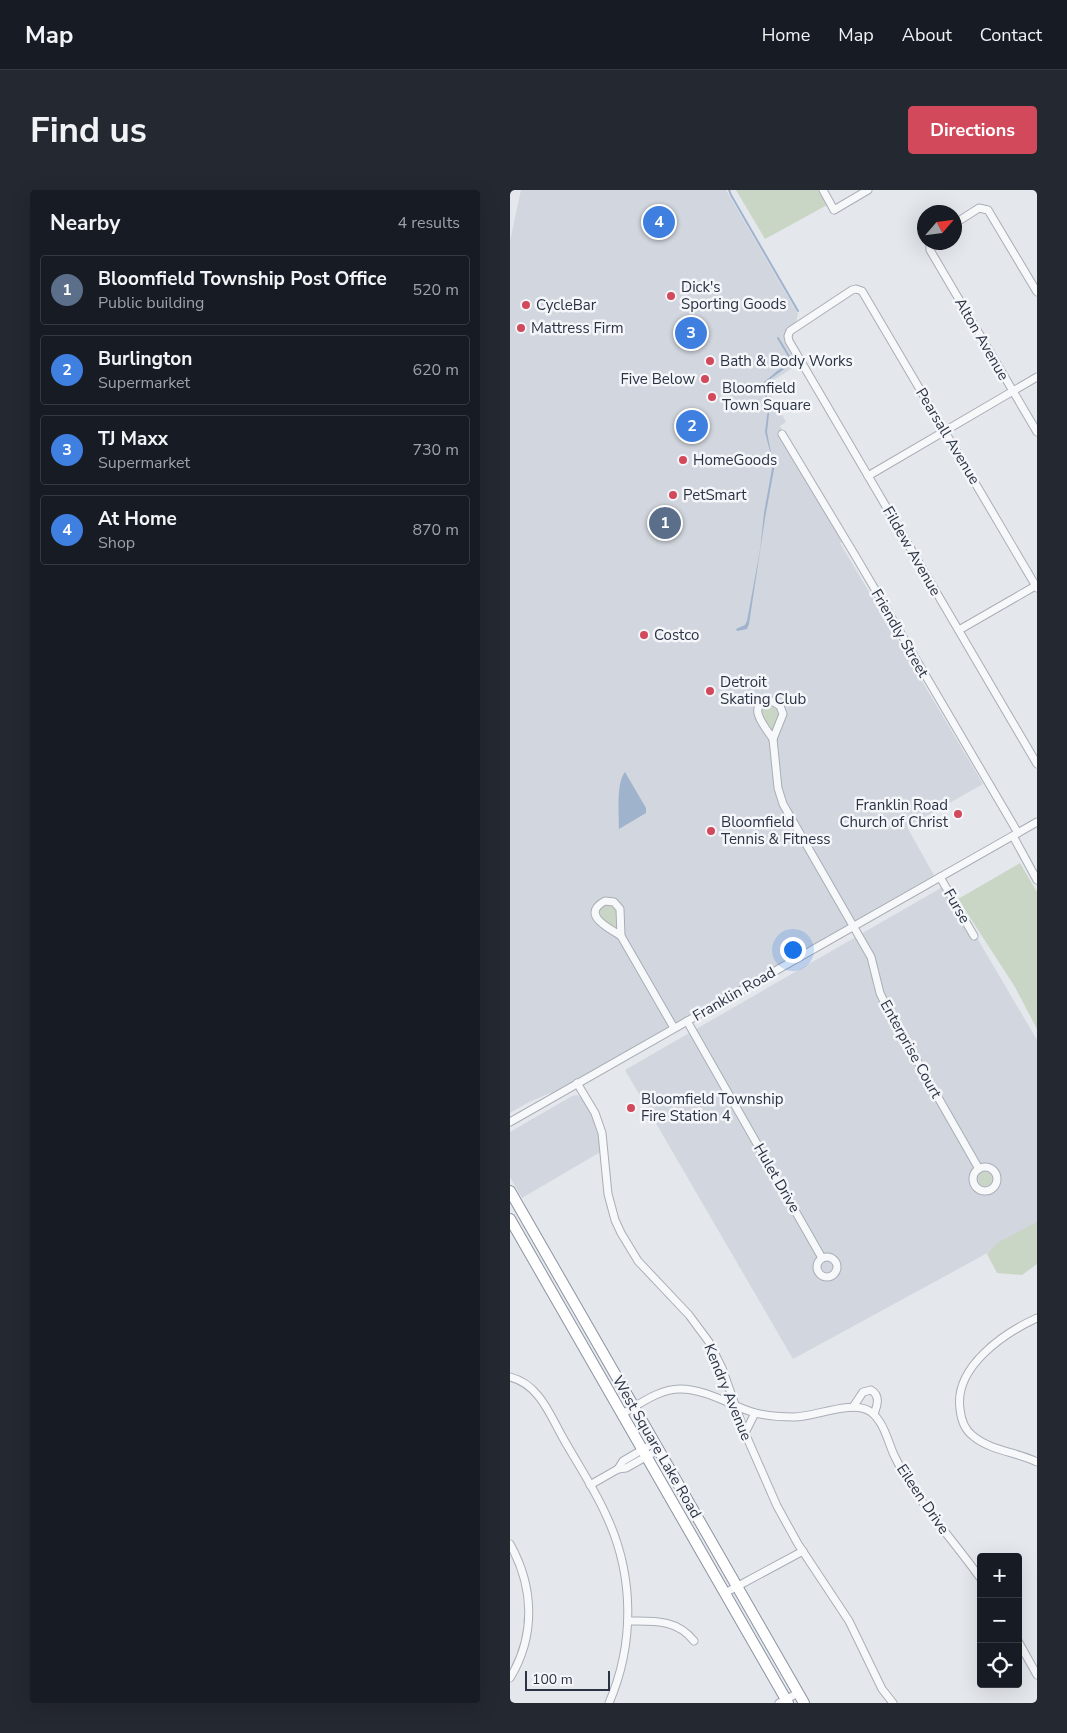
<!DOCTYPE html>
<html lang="en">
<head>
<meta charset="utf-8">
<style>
  body { margin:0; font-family:"Nunito Sans",sans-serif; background:#242831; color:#f1f3f6 }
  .controls { position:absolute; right:15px; bottom:15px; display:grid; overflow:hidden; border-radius:5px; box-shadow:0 5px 20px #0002 }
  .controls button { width:45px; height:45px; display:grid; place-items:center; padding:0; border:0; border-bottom:1px solid #363941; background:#171b24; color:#f1f3f6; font:25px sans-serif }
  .compass { position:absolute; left:407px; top:15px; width:45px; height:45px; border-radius:50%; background:#171b24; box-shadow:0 5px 20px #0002; rotate:62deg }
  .scale { position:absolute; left:15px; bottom:12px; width:85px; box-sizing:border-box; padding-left:5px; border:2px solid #2b3445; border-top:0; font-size:14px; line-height:18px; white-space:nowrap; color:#2b3445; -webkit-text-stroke:4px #f4f6f9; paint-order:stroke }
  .you { position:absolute; left:282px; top:759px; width:18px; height:18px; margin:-12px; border:4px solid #fff; border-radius:50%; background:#1a73e8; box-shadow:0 0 0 8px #1a73e833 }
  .badge { display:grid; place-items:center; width:32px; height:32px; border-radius:50%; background:#d1495b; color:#fff; font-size:16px; font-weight:700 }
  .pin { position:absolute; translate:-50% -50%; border:2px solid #fff; box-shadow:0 1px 5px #0006 }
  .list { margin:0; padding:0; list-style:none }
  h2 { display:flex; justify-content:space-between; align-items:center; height:65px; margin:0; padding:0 20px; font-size:21px }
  h2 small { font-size:16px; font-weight:400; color:#9ea1a6 }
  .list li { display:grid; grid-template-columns:32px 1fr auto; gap:15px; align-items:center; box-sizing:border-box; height:70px; margin:0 10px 10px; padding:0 10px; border:1px solid #363941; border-radius:5px }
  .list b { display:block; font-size:19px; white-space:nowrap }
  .list p { margin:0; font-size:16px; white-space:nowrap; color:#9ea1a6 }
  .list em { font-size:16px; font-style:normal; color:#9ea1a6 }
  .icon { flex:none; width:28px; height:28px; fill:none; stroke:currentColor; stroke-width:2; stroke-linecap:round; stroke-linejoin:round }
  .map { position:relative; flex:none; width:527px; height:1513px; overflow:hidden; border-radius:5px }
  header { display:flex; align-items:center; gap:30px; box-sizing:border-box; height:70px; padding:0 25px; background:#171b24; border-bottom:1px solid #363941 }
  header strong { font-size:24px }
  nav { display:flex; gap:28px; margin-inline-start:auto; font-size:18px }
  .intro { display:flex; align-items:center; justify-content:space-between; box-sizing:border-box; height:120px; padding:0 30px }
  h1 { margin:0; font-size:35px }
  .button { padding:12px 22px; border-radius:5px; background:#d1495b; color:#fff; font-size:18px; font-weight:700 }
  main { display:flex; gap:30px; padding:0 30px }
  aside { flex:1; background:#171b24; border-radius:5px; box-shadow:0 5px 20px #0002 }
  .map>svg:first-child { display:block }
</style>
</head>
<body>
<header>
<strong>Map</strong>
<nav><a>Home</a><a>Map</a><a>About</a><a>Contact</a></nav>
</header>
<div class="intro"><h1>Find us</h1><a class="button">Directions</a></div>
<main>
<aside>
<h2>Nearby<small>4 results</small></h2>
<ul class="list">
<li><span class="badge" style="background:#5c6f8a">1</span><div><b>Bloomfield Township Post Office</b><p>Public building</p></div><em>520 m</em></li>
<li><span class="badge" style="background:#3f7fe0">2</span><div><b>Burlington</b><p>Supermarket</p></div><em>620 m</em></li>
<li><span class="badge" style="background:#3f7fe0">3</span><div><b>TJ Maxx</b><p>Supermarket</p></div><em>730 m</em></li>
<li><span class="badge" style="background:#3f7fe0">4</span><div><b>At Home</b><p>Shop</p></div><em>870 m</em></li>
</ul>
</aside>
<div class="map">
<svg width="527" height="1513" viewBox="0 0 527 1513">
  <rect width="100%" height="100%" fill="#e4e7ec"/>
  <!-- built -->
  <g fill="#d2d6de">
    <polygon points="11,0 216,0 288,124 282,147 295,170 256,195 276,232 270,236 338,349 330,353 473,594 397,637 425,687 43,906 40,903 19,912 0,923 0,51"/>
    <polygon points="436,695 527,850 527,1036 283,1169 115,880"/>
    <polygon points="67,905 73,909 82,924 91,947 92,961 12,1008 0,987 0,942 62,906"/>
  </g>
  <!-- green -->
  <g fill="#c9d6c5">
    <polygon points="226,0 308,0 317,15 255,49"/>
    <polygon points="261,514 266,516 270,523 262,540 253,530 251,522 255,516"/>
    <polygon points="510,673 527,702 527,839 505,797 448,709"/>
    <path d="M96,714L103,715L107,719V736L105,738C95,733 79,725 96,714Z"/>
    <circle cx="475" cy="989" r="7"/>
    <polygon points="527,1032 527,1074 512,1085 487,1083 477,1064 487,1053"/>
  </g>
  <!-- water -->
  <g fill="#9fb4cc">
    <polygon points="277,175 277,177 259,190 254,196 260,215 257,242 261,263 265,274 255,328 239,434 237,439 227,441 226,439 235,435 237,431 250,360 254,323 263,273 255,242 258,218 252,194 267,181"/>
    <path d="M115,582L136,618V623L109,639C109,623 106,593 115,582Z"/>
  </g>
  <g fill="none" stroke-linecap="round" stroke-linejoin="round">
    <!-- stream -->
    <g stroke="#9fb4cc" stroke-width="2">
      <polyline points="219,0 221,5 288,121"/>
      <polyline points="268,148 283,173 277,176"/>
    </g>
    <defs>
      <g id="minor">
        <polyline points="313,0 324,20 358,0"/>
        <polyline points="444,34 469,18 478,20 527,102"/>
        <polyline points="420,52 420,60 527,242"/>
        <polyline points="272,244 346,367 508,643"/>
        <polyline points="358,286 527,187"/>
        <polyline points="527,398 352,101 346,99 342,100 280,141 278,146 279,151 527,574"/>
        <polyline points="449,440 527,395"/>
        <path d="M262,511L270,516L273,524L263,549C256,538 233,513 262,511Z"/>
        <polyline points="263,549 268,598 273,614 361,767 370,803 377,818 469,979"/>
        <polyline points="503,646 527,690"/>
        <polyline points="430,687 464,746"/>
        <path d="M95,711L104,712L110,719L111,746C101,739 69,725 95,711Z"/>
        <polyline points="111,746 164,838"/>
        <polyline points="177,831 312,1068"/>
        <polyline points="67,893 85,923 92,943 98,1004 105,1030 111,1043 128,1071 179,1125 199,1152 212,1178 235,1243 267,1316 288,1354 339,1431 372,1499 383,1513"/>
        <polyline points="0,932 527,632"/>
        <circle cx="475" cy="989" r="12"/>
        <circle cx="317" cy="1077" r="10"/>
        <path d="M527,1128C494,1143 444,1177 450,1219C451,1229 455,1240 463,1246C481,1261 507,1262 527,1272"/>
        <path d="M0,1187C29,1194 40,1225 53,1248C67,1273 84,1298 96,1325C124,1384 125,1453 99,1513"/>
        <path d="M343,1217L353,1202L361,1200C371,1206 367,1216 364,1224"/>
        <path d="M112,1224C130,1214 149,1199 170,1199C194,1199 217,1213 239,1221C253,1226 269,1227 284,1227C305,1227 343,1209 361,1222C374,1232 378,1252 384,1265C406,1311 442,1348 471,1389"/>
        <polyline points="235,1243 245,1223"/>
        <polyline points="108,1279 113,1271 144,1253"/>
        <polyline points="80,1295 108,1279 116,1278 148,1260"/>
        <path d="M0,1354C24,1397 26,1445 0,1488"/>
        <polyline points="215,1403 293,1361"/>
        <path d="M118,1431C144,1431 167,1429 184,1451"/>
        <polyline points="508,1451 527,1485"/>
        <polyline points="269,1513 288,1503"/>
      </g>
      <g id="highway">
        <polyline points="0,1001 294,1513"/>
        <polyline points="0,1029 278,1513"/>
      </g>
    </defs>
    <!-- minor casing -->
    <use href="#minor" stroke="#a9aeb7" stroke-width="9"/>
    <!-- highway casing -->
    <use href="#highway" stroke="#8b94a3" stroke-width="12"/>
    <!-- minor -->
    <use href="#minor" stroke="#f7f8fa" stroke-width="7"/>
    <!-- highway -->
    <use href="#highway" stroke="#fff" stroke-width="10"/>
  </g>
  <!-- markers -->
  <g fill="#d1495b" stroke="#f4f6f9" stroke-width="2">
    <circle cx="161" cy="106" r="5"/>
    <circle cx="16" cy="115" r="5"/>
    <circle cx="11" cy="138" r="5"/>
    <circle cx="200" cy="171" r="5"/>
    <circle cx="195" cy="189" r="5"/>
    <circle cx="202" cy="207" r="5"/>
    <circle cx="173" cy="270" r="5"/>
    <circle cx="163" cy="305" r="5"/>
    <circle cx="134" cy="445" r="5"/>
    <circle cx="200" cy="501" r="5"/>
    <circle cx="448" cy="624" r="5"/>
    <circle cx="201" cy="641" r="5"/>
    <circle cx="121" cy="918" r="5"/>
  </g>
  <g text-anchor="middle" stroke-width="5" stroke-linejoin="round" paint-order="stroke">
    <!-- poi labels -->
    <g font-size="15" fill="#2b3445" stroke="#f4f6f9" text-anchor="start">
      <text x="171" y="102">Dick's<tspan x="171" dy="17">Sporting Goods</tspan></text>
      <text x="26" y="120">CycleBar</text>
      <text x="21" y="143">Mattress Firm</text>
      <text x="210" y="176">Bath &amp; Body Works</text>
      <text x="185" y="194" text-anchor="end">Five Below</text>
      <text x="212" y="203">Bloomfield<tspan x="212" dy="17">Town Square</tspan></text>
      <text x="183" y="275">HomeGoods</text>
      <text x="173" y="310">PetSmart</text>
      <text x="144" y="450">Costco</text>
      <text x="210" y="497">Detroit<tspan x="210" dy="17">Skating Club</tspan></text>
      <text x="438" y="620" text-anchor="end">Franklin Road<tspan x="438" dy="17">Church of Christ</tspan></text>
      <text x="211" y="637">Bloomfield<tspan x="211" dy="17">Tennis &amp; Fitness</tspan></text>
      <text x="131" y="914">Bloomfield Township<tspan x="131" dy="17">Fire Station 4</tspan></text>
    </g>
    <!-- street labels -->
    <g font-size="15" fill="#2b3445" stroke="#f4f6f9">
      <text transform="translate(472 149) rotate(60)" y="5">Alton Avenue</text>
      <text transform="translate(438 246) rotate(59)" y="5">Pearsall Avenue</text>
      <text transform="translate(402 361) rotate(60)" y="5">Fildew Avenue</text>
      <text transform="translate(390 443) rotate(60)" y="5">Friendly Street</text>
      <text transform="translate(447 716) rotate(60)" y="5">Furse</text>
      <text transform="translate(224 804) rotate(-30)" y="5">Franklin Road</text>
      <text transform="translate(401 859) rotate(61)" y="5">Enterprise Court</text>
      <text transform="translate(267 988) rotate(60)" y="5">Hulet Drive</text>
      <text transform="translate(218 1202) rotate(68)" y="5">Kendry Avenue</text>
      <text transform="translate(147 1257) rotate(60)" y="5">West Square Lake Road</text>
      <text transform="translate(413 1309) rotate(56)" y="5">Eileen Drive</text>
    </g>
  </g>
</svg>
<div class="controls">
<button>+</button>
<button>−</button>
<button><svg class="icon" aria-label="locate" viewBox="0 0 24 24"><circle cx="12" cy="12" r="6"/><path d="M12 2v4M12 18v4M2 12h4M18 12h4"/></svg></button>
</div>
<svg class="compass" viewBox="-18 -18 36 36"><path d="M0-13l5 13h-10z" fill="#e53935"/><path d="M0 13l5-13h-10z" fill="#9ea1a6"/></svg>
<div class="scale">100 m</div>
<div class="you"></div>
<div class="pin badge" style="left:155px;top:333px;background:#5c6f8a">1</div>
<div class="pin badge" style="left:182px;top:236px;background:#3f7fe0">2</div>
<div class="pin badge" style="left:181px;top:143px;background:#3f7fe0">3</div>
<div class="pin badge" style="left:149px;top:32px;background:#3f7fe0">4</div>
</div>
</main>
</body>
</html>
